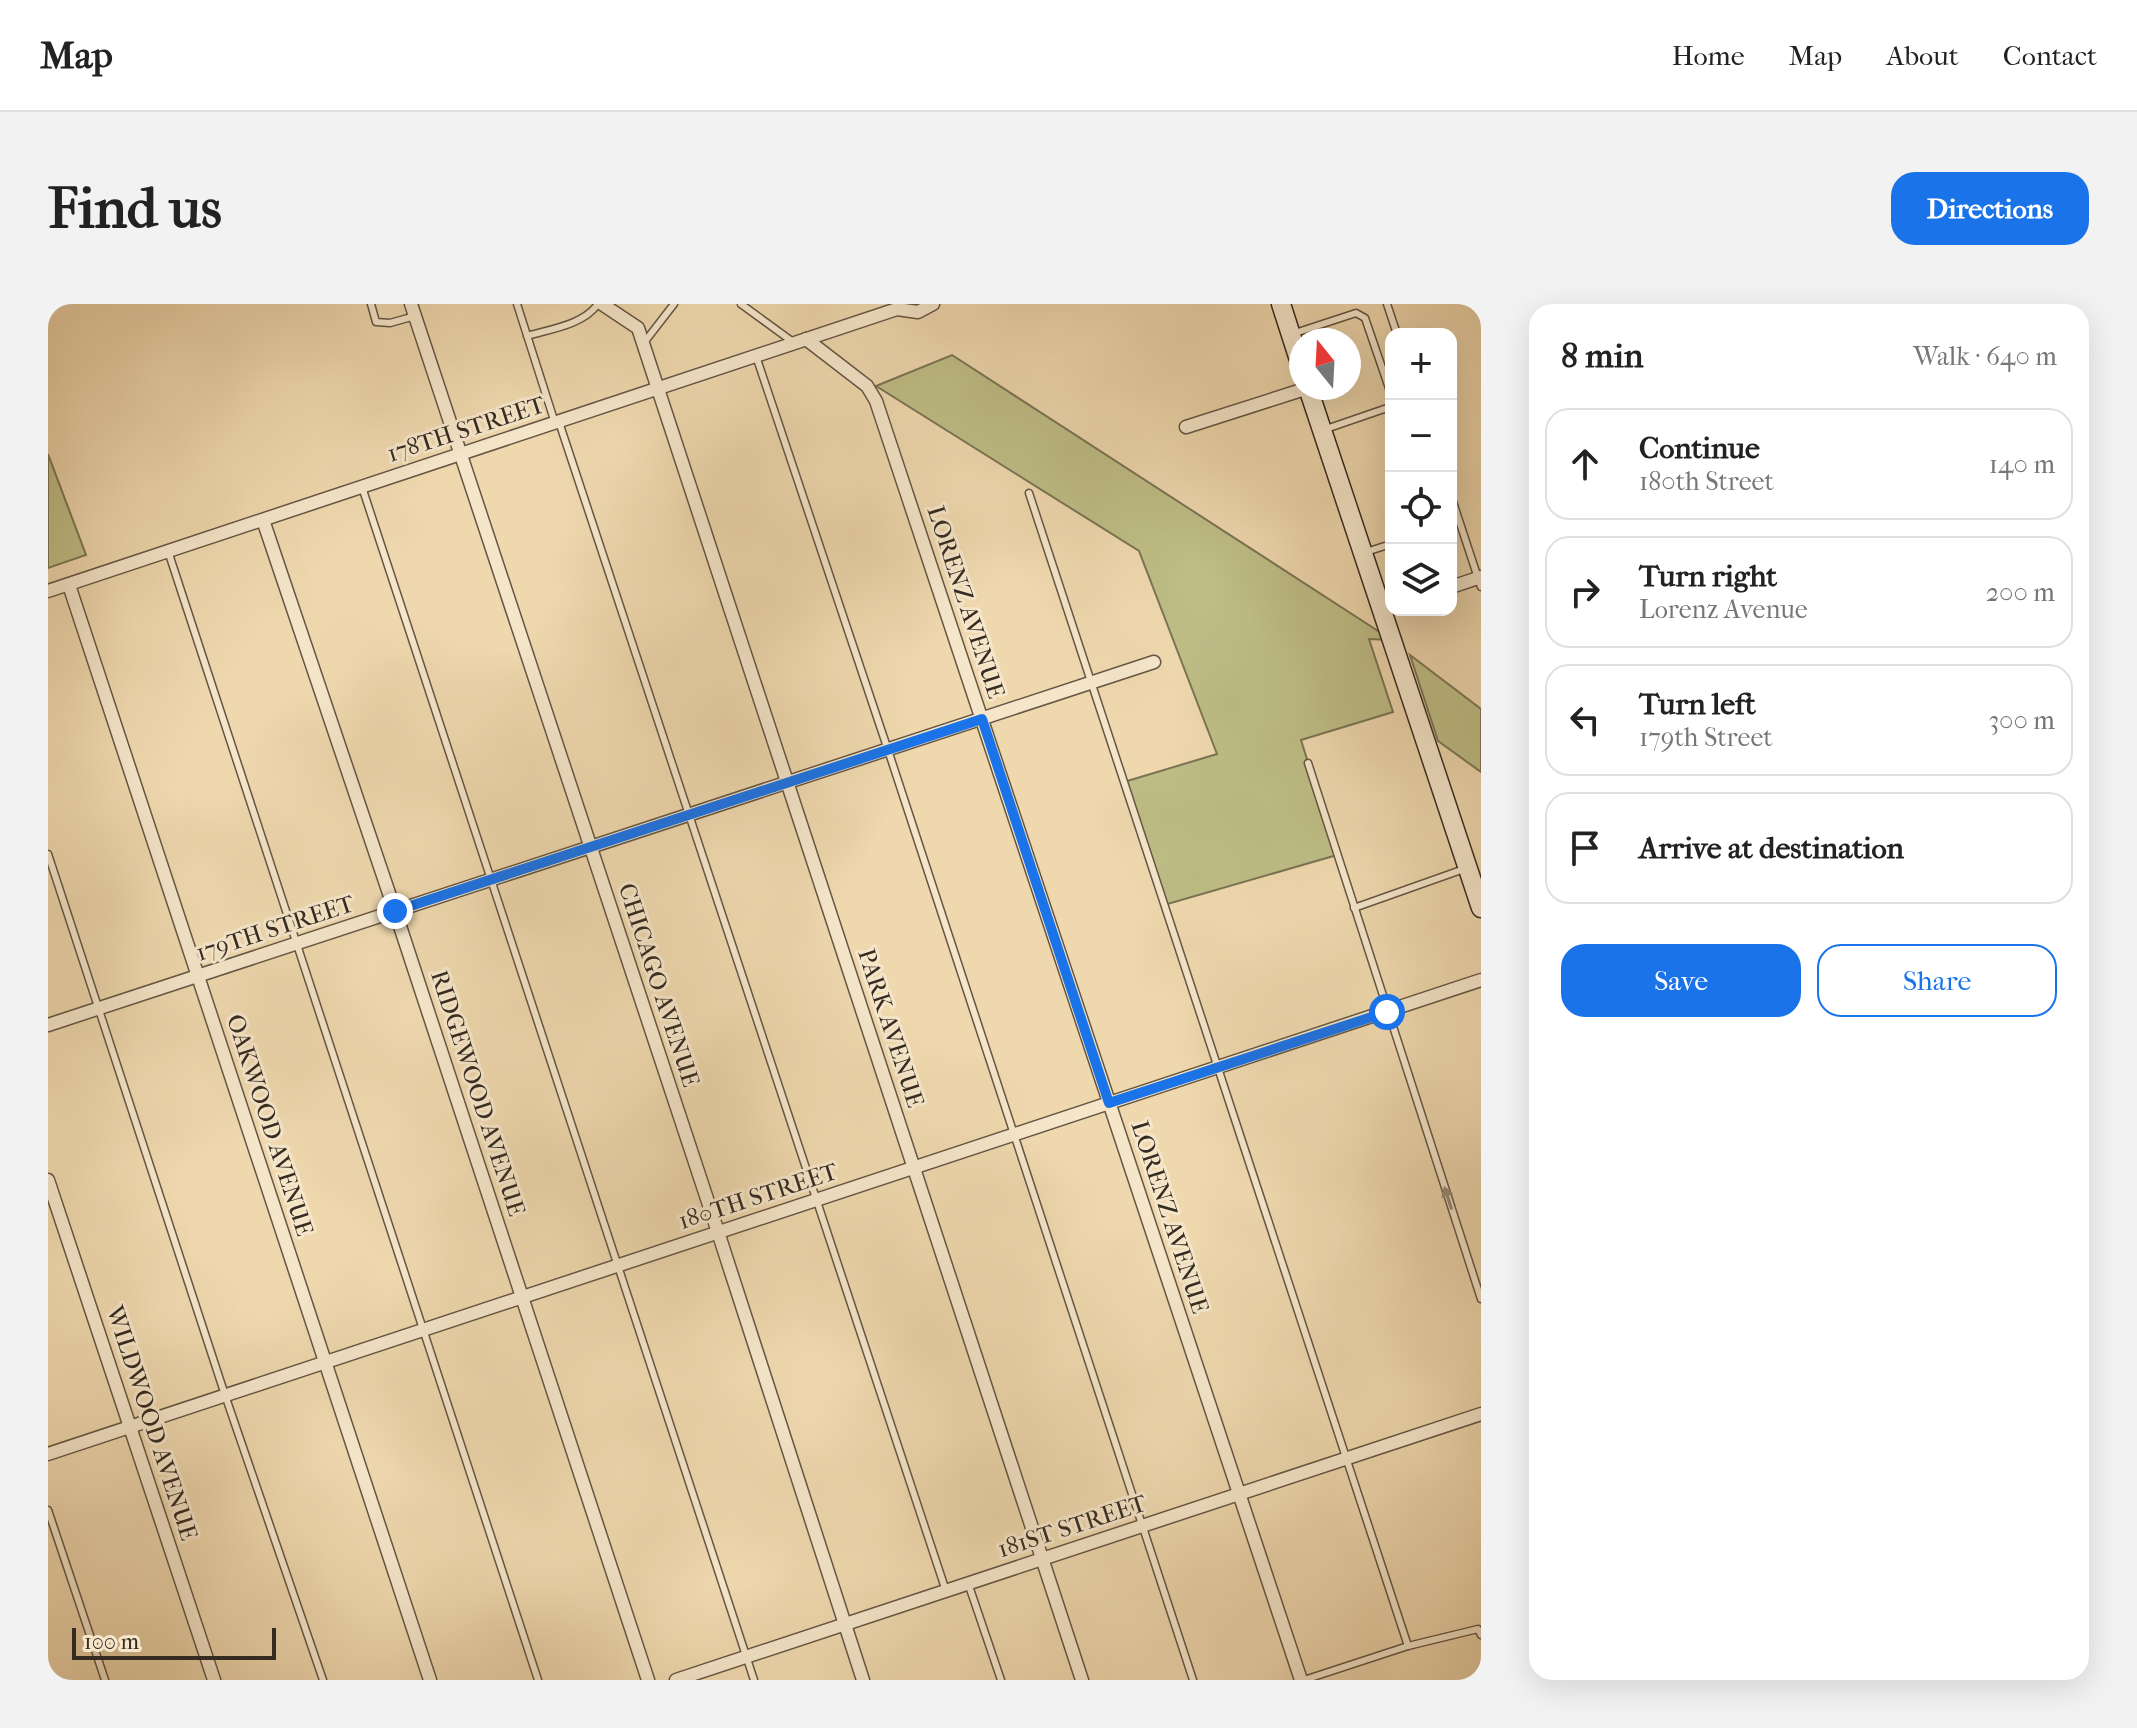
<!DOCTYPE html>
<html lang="en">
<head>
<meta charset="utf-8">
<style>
  body { margin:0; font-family:"IM FELL French Canon",serif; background:#f2f2f2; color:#222 }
  .controls { position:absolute; right:24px; top:24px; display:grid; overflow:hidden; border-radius:16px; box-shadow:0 8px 32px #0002 }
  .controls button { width:72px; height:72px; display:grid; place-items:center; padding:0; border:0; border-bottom:2px solid #e0e0e0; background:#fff; color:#222; font:40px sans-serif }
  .compass { position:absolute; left:1241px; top:24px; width:72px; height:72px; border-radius:50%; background:#fff; box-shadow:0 8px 32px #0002; rotate:342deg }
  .scale { position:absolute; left:24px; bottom:20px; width:204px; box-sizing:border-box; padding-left:8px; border:4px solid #352b21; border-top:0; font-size:22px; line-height:28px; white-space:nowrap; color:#352b21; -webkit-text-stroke:6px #f5e6ca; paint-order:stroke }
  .stop { position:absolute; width:24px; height:24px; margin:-18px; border:6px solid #1a73e8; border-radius:50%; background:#fff }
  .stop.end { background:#1a73e8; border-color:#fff; box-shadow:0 2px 8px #0008 }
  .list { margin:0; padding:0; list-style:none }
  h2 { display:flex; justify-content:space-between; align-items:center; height:104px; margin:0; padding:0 32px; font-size:34px }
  h2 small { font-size:26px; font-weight:400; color:#767676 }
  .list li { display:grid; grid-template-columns:52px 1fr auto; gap:24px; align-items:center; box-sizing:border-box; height:112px; margin:0 16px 16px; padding:0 16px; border:2px solid #e0e0e0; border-radius:24px }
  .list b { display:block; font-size:30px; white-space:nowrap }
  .list p { margin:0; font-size:26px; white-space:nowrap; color:#767676 }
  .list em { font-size:26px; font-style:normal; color:#767676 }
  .actions { display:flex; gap:16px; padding:24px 32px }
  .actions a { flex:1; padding:18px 0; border:2px solid #1a73e8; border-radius:24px; text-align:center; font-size:28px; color:#1a73e8 }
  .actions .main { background:#1a73e8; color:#fff }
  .icon { flex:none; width:44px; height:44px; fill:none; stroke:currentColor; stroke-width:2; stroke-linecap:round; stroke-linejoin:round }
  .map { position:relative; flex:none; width:1433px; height:1376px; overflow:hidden; border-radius:24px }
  header { display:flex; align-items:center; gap:48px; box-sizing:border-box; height:112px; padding:0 40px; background:#fff; border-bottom:2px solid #e0e0e0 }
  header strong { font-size:38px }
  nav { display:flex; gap:44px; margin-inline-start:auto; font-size:28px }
  .intro { display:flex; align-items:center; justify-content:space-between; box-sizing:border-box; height:192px; padding:0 48px }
  h1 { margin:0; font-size:56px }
  .button { padding:20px 36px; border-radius:24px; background:#1a73e8; color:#fff; font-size:28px; font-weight:700 }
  main { display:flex; gap:48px; padding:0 48px }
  aside { flex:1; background:#fff; border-radius:24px; box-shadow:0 8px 32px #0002 }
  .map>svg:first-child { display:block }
</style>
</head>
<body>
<header>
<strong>Map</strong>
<nav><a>Home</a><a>Map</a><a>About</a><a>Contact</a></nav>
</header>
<div class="intro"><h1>Find us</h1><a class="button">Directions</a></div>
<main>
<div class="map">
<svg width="1433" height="1376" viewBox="0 0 1433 1376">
  <rect width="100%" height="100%" fill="#efd8ae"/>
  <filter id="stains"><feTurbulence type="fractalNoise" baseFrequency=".0025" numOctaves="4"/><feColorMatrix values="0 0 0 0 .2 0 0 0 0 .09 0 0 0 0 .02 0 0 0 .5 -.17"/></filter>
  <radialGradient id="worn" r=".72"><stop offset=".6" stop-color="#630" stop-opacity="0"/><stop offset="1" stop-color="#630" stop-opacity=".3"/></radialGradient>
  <!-- green -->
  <g fill="#bebd86" stroke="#7a7454" stroke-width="2">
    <polygon points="904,51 1344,336 1321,335 1345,408 1253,436 1289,551 1116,601 1076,478 1169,450 1091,247 828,82"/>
    <polygon points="0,150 38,251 0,264"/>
    <polygon points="1362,351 1433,405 1433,468 1390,437"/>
  </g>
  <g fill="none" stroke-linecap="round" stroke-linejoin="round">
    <defs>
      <g id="lane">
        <polyline points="323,0 328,18 342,19 367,12"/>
        <polyline points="469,0 507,119"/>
        <polyline points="693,0 745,38"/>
        <polyline points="1339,0 1349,30"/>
        <polyline points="1247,29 1308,9 1317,14 1342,87 1342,103 1278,125"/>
        <path d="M479,32C503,25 535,21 550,0"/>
        <polyline points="595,40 626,0"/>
        <polyline points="708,52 840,446 1145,1376"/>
        <polyline points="511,118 898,1287"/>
        <polyline points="314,183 706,1376"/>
        <polyline points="981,189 1360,1342"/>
        <polyline points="1403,192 1433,283"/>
        <polyline points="120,247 490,1376"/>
        <polyline points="1318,248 1343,240"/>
        <polyline points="1260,459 1433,995"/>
        <polyline points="0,550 177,1091 275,1376"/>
        <polyline points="1306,604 1416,565"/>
        <polyline points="0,1206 57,1376"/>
        <polyline points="920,1279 953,1376"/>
        <polyline points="1256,1376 1360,1342 1430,1325 1433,1331"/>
      </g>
      <g id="street">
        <polyline points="363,0 670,928 815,1376"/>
        <polyline points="554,0 590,24 1034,1376"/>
        <polyline points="758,35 819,82 828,97 1253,1376"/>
        <polyline points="1138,123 1260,84"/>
        <polyline points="215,216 347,607 600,1376"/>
        <polyline points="21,281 382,1376"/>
        <polyline points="1403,283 1433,273"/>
        <polyline points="0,287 849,5 870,8 885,0"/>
        <polyline points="0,721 1106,358"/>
        <polyline points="0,876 166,1376"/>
        <polyline points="0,1150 1433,676"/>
        <polyline points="628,1376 1433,1110"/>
      </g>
      <g id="secondary">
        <polyline points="1233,0 1253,62"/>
        <polyline points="1260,84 1433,604"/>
      </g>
    </defs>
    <!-- lane casing -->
    <use href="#lane" stroke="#645644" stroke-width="9"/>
    <!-- street casing -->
    <use href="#street" stroke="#645644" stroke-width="15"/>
    <!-- secondary casing -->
    <use href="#secondary" stroke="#352b21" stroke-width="21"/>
    <!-- lane -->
    <use href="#lane" stroke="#f5e6ca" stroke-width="6"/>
    <!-- street -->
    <use href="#street" stroke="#f5e6ca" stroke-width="12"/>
    <!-- secondary -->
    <use href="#secondary" stroke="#f5e6ca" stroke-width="18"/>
  </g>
  <!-- one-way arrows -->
  <defs><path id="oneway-solid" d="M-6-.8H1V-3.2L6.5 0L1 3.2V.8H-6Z" transform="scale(2)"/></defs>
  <use fill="#958876" href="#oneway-solid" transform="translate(1400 894) rotate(-108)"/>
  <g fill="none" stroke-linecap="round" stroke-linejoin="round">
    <!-- route -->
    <polyline stroke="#1a73e8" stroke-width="10" points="347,607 934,415 1061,799 1339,708"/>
  </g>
  <g text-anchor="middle" stroke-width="6" stroke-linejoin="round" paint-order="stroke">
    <!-- street labels -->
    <g font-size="24" fill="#352b21" stroke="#f5e6ca">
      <text transform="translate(418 125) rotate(-18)" y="8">178TH STREET</text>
      <text transform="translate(918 298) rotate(72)" y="8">LORENZ AVENUE</text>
      <text transform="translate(227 624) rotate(-18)" y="8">179TH STREET</text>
      <text transform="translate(611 681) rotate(72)" y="8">CHICAGO AVENUE</text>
      <text transform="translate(843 724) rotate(72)" y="8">PARK AVENUE</text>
      <text transform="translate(430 789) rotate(72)" y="8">RIDGEWOOD AVENUE</text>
      <text transform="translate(222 821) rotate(72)" y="8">OAKWOOD AVENUE</text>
      <text transform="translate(710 892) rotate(-18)" y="8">180TH STREET</text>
      <text transform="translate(1122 913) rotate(72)" y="8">LORENZ AVENUE</text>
      <text transform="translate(104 1119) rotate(72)" y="8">WILDWOOD AVENUE</text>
      <text transform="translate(1024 1222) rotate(-18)" y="8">181ST STREET</text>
    </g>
  </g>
  <rect width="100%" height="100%" filter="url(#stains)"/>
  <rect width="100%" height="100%" fill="url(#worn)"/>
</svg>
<div class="controls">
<button>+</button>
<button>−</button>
<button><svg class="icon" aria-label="locate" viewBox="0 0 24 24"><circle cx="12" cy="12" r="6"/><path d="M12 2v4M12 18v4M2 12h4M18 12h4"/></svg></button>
<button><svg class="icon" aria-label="layers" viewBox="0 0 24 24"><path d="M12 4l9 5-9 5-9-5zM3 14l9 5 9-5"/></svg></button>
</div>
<svg class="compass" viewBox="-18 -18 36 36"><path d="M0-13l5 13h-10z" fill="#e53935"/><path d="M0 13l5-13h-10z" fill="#767676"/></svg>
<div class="scale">100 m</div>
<div class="stop" style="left:1339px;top:708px"></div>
<div class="stop end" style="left:347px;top:607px"></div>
</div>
<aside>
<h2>8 min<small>Walk · 640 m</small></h2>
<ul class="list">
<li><svg class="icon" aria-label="ahead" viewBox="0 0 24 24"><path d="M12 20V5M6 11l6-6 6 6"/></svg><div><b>Continue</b><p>180th Street</p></div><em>140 m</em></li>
<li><svg class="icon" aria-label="right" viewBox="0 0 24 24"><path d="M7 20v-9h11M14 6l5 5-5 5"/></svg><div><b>Turn right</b><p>Lorenz Avenue</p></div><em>200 m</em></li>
<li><svg class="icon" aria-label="left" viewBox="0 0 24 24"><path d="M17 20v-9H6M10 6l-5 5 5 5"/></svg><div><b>Turn left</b><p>179th Street</p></div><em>300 m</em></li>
<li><svg class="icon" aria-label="arrive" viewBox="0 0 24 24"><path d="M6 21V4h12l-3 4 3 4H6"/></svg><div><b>Arrive at destination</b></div></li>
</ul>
<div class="actions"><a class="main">Save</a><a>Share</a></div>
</aside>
</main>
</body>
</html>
